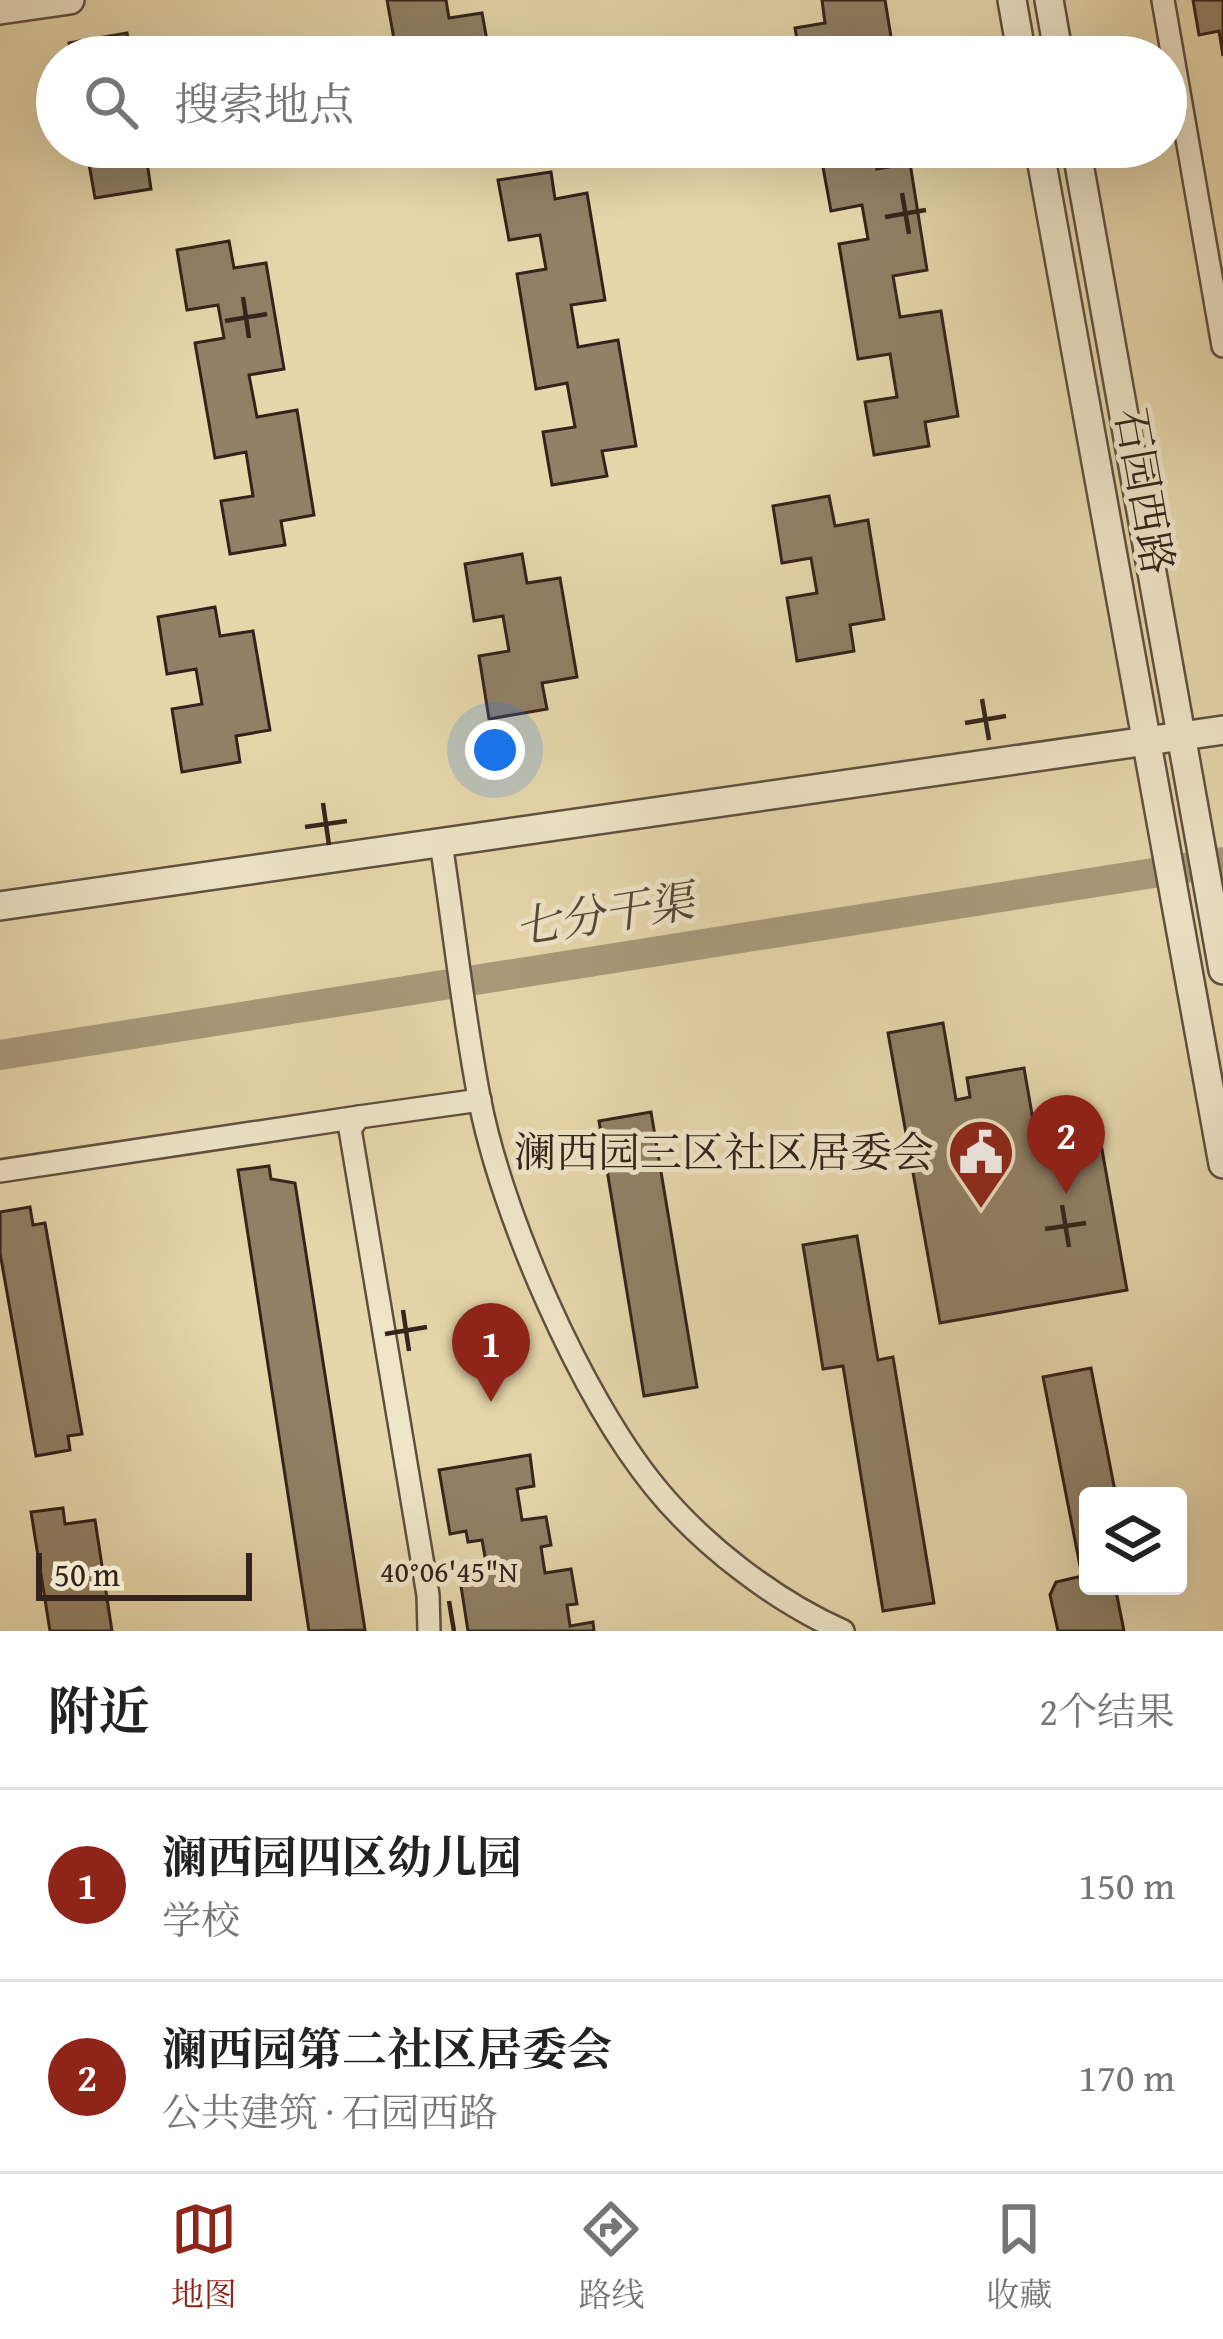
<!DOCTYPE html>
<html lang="zh">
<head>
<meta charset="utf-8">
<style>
  body { margin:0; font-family:"Gentium Book Plus","Noto Serif SC",serif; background:#f2f2f2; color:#222 }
  .controls { position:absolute; right:36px; bottom:36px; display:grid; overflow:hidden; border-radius:12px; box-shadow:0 12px 48px #0002 }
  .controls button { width:108px; height:108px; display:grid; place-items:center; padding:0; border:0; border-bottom:3px solid #e0e0e0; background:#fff; color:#222; font:60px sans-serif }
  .scale { position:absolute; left:36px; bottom:30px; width:216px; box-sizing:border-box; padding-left:12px; border:6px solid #34231c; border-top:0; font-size:33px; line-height:42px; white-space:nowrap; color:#34231c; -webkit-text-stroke:9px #efe5c8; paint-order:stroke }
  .you { position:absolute; left:495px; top:750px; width:42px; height:42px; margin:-30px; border:9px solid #fff; border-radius:50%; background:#1a73e8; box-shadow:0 0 0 18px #1a73e833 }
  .badge { display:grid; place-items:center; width:78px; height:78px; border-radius:50%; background:#8f2418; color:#fff; font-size:39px; font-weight:700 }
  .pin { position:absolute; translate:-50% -99px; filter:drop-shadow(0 3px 6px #0008) }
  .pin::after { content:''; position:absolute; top:63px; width:42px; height:36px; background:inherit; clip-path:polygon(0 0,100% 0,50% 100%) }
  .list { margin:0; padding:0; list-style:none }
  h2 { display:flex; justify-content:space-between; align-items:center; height:156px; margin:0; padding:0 48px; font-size:51px }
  h2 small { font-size:39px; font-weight:400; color:#767676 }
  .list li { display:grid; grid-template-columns:78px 1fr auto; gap:36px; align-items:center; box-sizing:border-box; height:192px; padding:0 48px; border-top:3px solid #e0e0e0 }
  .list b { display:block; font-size:45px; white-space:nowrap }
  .list p { margin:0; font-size:39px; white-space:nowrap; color:#767676 }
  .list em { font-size:39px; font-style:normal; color:#767676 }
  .icon { flex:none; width:66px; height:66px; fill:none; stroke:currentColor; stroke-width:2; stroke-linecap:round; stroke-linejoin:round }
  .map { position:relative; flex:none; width:1223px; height:1631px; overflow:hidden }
  .search { position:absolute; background:#fff; box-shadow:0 12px 48px #0002; left:36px; right:36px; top:36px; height:132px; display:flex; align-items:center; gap:30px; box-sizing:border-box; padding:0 42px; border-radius:66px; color:#767676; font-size:45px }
  .sheet { height:540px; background:#fff }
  nav { display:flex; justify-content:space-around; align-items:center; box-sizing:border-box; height:168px; border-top:3px solid #e0e0e0; background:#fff; font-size:33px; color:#767676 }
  nav a { display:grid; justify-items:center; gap:6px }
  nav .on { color:#8f2418 }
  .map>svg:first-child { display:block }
</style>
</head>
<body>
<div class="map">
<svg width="1223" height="1631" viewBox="0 0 1223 1631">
  <rect width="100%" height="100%" fill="#e6d7ab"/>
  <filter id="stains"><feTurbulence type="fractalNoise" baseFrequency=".00167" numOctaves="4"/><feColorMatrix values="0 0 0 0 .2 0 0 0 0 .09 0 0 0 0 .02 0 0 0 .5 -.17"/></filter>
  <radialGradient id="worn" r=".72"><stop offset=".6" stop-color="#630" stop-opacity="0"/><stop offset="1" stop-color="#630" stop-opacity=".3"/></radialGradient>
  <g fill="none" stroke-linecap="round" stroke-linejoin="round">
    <!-- canal -->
    <polyline stroke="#a99a7a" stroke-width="30" points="0,1055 1223,862"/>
  </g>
  <!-- building -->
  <g fill="#918166" stroke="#34231c" stroke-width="3">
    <polygon points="387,0 446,0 449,18 482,13 490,57 426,57 425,51 397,56"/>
    <polygon points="822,0 885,0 893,49 859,57 800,57 795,28 825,23"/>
    <polygon points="1193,0 1223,0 1223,56 1219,31 1199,35"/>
    <polygon points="127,33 131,57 72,57 69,43"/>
    <polygon points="86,147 180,147 181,157 147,162 151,189 95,198"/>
    <polygon points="843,147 874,147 877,169 910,163 927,270 893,276 900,317 941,311 958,416 925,422 929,446 874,455 865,402 897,397 890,354 858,359 839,244 868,239 862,205 831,211 820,151"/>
    <polygon points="551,172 555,199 587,193 605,300 571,305 578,347 618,340 636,446 602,451 607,476 552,485 543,432 575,427 567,383 536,389 517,274 546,269 540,235 509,240 498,180"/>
    <polygon points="229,241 234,268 266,263 284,369 249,375 257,417 297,410 314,515 281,521 285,545 230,554 221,501 253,496 246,452 215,458 195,343 224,338 218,305 187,310 177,250"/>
    <polygon points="829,496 835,526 868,520 884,619 850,625 854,651 797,661 787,598 817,593 811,558 782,563 773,506"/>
    <polygon points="522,554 527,583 560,578 577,677 542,683 547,709 489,719 479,656 509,651 503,616 474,621 465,564"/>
    <polygon points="215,607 220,636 253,631 270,730 236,736 240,762 182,772 172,709 202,704 196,669 167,674 158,617"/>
    <polygon points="943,1023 956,1100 970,1097 967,1078 1024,1068 1037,1143 1052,1141 1049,1125 1096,1116 1127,1290 940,1323 888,1033"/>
    <polygon points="651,1112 697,1387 644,1396 599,1121"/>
    <polygon points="269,1166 271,1179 295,1183 365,1630 309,1631 238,1170"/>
    <polygon points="30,1207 33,1225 45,1223 82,1434 68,1436 70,1450 36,1456 0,1253 0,1212"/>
    <polygon points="857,1236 878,1360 893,1357 934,1603 883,1611 843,1366 823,1369 803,1245"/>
    <polygon points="1091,1368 1116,1496 1088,1496 1088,1586 1115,1586 1124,1631 1058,1631 1050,1595 1056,1582 1082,1576 1043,1377"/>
    <polygon points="530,1455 534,1486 517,1489 522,1520 546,1517 551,1545 541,1547 545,1573 571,1569 577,1604 567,1605 570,1626 593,1622 594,1631 468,1631 459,1573 487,1568 482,1540 468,1542 466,1531 450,1534 439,1470"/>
    <polygon points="63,1508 65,1524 95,1520 112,1631 50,1631 31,1512"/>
  </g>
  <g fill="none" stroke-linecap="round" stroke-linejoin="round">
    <defs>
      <g id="minor">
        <polyline points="1163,0 1223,346"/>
        <path d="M441,843C454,928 463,1013 479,1097C501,1213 580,1395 655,1487C702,1545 775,1601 843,1631"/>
        <polyline points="0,1171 359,1117"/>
        <polyline points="429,1631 428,1595 350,1129 359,1117 480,1100"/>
      </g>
      <g id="tertiary">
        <polyline points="1012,0 1022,57"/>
        <polyline points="1049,0 1059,57"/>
        <polyline points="0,10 70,0"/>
        <polyline points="1039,147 1223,1164"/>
        <polyline points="1076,147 1223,970"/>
        <polyline points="0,906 1223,730"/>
      </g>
    </defs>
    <!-- minor casing -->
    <use href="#minor" stroke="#605040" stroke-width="26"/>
    <!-- tertiary casing -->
    <use href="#tertiary" stroke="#605040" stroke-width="32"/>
    <!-- minor -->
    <use href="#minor" stroke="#efe5c8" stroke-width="21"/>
    <!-- tertiary -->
    <use href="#tertiary" stroke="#efe5c8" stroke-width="27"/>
  </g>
  <!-- ticks -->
  <path fill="none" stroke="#34231c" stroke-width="4.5" d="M902,193L909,234M885,217L926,210M243,297L249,338M225,321L267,314M982,699L989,740M965,723L1006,716M323,803L329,845M305,827L347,821M1062,1205L1069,1247M1045,1229L1086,1223M403,1310L409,1351M385,1334L427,1327M449,1601L454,1631"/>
  <!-- icons -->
  <defs>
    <symbol id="civic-pin" viewBox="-11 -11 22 30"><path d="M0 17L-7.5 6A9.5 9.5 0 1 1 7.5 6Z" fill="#8f2418" stroke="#efe5c8"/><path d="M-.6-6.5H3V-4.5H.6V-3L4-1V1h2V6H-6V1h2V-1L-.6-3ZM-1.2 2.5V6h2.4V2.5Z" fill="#fff"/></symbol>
  </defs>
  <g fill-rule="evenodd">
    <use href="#civic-pin" x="943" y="1114" width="76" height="104"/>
  </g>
  <g text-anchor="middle" stroke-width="10" stroke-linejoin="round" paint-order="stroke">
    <!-- street labels -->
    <g font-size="42" fill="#34231c" stroke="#efe5c8">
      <text transform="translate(1145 491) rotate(80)" y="15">石园西路</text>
    </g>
    <!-- poi labels -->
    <g font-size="42" fill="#34231c" stroke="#efe5c8" text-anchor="end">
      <text x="934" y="1167">澜西园三区社区居委会</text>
    </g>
    <!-- water labels -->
    <g font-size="45" font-style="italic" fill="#574738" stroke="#efe5c8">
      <text transform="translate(604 914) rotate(-9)" y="16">七分干渠</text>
    </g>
  </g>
  <g font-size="30" text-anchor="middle" fill="#34231c" stroke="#efe5c8" stroke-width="10" stroke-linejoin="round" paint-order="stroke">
    <text x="449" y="1582">40°06'45"N</text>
  </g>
  <rect width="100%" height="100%" filter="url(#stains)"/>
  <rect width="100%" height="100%" fill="url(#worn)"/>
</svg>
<div class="controls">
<button><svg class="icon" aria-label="layers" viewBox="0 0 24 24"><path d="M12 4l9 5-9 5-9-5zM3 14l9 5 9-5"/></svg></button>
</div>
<div class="scale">50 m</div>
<div class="you"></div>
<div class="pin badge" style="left:491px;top:1402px">1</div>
<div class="pin badge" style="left:1066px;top:1194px">2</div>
<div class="search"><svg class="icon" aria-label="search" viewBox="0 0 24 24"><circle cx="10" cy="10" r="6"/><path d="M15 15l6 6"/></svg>搜索地点</div>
</div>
<section class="sheet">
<h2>附近<small>2个结果</small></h2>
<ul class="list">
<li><span class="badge">1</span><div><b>澜西园四区幼儿园</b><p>学校</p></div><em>150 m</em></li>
<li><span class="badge">2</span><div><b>澜西园第二社区居委会</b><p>公共建筑 · 石园西路</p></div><em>170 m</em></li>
</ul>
</section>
<nav>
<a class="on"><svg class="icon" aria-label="map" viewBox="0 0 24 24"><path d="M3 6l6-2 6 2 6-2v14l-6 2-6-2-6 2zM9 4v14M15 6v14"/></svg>地图</a>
<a><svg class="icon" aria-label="directions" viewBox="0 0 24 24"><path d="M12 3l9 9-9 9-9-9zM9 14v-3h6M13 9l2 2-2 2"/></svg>路线</a>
<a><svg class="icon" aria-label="saved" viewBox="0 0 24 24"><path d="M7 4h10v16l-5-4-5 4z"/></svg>收藏</a>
</nav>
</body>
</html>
